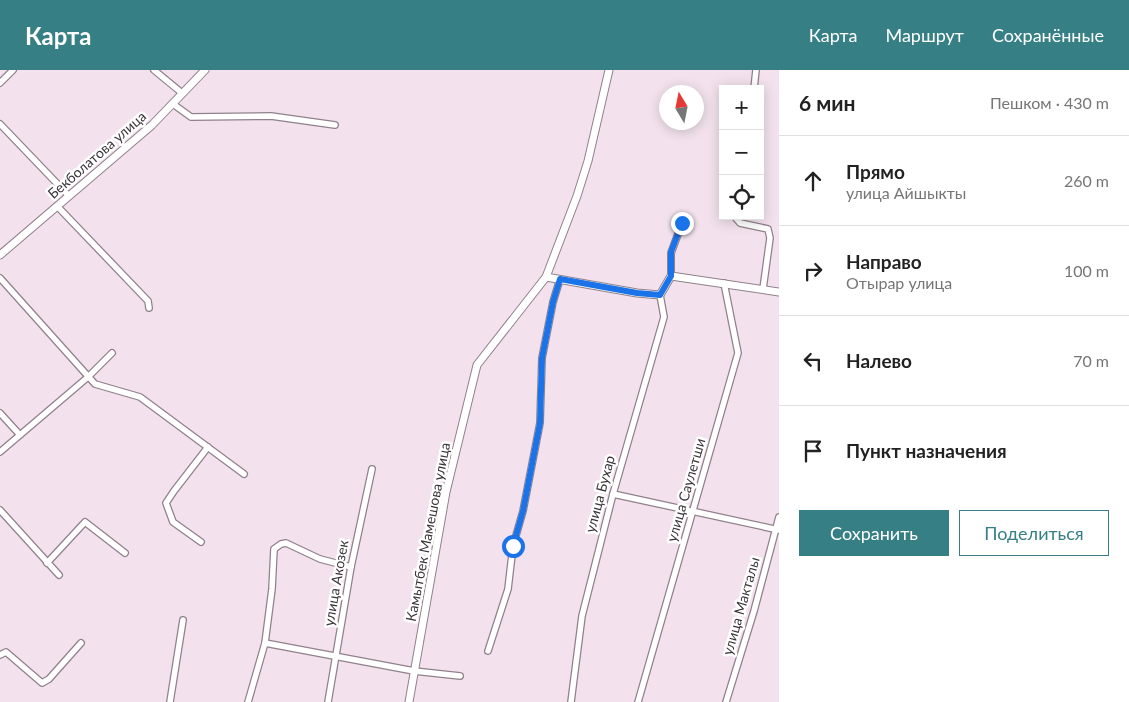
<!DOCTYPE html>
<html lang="ru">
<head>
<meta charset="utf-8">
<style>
  body { margin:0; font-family:Lato,sans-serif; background:#f6f6f6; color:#222 }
  .controls { position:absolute; right:15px; top:15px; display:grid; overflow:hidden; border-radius:0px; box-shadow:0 2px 12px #0003 }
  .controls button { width:45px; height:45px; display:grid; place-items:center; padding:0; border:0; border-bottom:1px solid #e0e0e0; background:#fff; color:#222; font:25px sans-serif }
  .compass { position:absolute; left:659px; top:15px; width:45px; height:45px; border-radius:50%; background:#fff; box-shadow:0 2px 12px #0003; rotate:350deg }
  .stop { position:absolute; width:15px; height:15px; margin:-11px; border:4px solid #1a73e8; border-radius:50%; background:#fff }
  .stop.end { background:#1a73e8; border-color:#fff; box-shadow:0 1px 5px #0008 }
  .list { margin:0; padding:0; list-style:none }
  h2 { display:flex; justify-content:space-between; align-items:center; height:65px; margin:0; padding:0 20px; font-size:21px }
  h2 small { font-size:16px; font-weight:400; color:#767676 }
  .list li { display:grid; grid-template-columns:32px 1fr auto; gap:15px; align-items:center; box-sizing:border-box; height:90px; padding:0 20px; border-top:1px solid #e0e0e0 }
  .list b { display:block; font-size:19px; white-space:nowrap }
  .list p { margin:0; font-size:16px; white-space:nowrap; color:#767676 }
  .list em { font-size:16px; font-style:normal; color:#767676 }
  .actions { display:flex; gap:10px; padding:15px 20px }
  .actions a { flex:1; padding:11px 0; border:1px solid #367f84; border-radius:0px; text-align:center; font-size:18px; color:#367f84 }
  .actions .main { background:#367f84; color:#fff }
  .icon { flex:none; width:28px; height:28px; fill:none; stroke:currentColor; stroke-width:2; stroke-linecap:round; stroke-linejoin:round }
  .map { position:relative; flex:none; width:779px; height:632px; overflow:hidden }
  header { display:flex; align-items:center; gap:30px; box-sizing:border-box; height:70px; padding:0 25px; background:#367f84; color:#fff }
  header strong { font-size:24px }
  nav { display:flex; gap:28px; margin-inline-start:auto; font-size:18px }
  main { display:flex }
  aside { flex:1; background:#fff }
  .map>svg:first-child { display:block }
</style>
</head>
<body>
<header>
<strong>Карта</strong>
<nav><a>Карта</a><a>Маршрут</a><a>Сохранённые</a></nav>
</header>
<main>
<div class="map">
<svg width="779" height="632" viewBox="0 0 779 632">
  <rect width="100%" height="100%" fill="#f3e2ed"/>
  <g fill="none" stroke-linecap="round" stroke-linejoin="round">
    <defs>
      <g id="minor">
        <polyline points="154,0 182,23"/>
        <polyline points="0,13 13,0"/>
        <polyline points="754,19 756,0"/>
        <polyline points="173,34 191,47 271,46 335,55"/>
        <polyline points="0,54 69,126"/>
        <polyline points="57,136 148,231 149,238"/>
        <polyline points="734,146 740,153 768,159 770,168 763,219"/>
        <polyline points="671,206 671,183 682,153"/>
        <polyline points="0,208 95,314 140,327 244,404"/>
        <polyline points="0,343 20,365"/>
        <polyline points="0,382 88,307 112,283"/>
        <polyline points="613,424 779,460"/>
        <polyline points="0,440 59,505"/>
        <polyline points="201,472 173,452 166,433 174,421 208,377"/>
        <polyline points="47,493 85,452 125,483"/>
        <polyline points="265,573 414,601 460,606"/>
        <polyline points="488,581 508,519 513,476 523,441 540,353 542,288 553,232 560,209"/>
        <polyline points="0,585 6,582 42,613 49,609 81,573"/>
        <polyline points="170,632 183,550"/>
        <polyline points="248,632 265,573 272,519 274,479 281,474 286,473 320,489 351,497"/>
        <polyline points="328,632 351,497 372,399"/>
        <polyline points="571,632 582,546 613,424 664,247 660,225"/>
        <polyline points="638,632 738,283 724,213"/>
        <polyline points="726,632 754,541 779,447"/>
      </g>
      <g id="tertiary">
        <polyline points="0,185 152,55 205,0"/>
        <polyline points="546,207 637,223 660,225 671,206 779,222"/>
        <polyline points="409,632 446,422 477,295 546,207 577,126 588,91 609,0"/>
      </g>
    </defs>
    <!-- minor casing -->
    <use href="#minor" stroke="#90818b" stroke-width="8"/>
    <!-- tertiary casing -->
    <use href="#tertiary" stroke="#90818b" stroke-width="9"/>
    <!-- minor -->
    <use href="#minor" stroke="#fff" stroke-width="5.5"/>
    <!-- tertiary -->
    <use href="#tertiary" stroke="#fff" stroke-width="7"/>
  </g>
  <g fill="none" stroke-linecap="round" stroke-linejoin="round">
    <!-- route -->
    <polyline stroke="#1a73e8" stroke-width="6" points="513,476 523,441 540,353 542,288 553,232 560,209 637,223 660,225 671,206 671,182 682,153"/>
  </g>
  <g text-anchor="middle" stroke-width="5" stroke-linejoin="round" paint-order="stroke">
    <!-- street labels -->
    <g font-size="14" fill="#3a3438" stroke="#fff">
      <text transform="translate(97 85) rotate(-41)" y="5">Бекболатова улица</text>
      <text transform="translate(686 420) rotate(-74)" y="5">улица Саулетши</text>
      <text transform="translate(600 424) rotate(-75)" y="5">улица Бухар</text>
      <text transform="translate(428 462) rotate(-79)" y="5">Камытбек Мамешова улица</text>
      <text transform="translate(336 513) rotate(-80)" y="5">улица Акозек</text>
      <text transform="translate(741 536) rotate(-74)" y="5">улица Макталы</text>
    </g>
  </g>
</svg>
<div class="controls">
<button>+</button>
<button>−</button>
<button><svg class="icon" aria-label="locate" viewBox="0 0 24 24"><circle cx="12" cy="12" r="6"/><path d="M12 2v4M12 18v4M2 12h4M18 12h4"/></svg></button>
</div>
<svg class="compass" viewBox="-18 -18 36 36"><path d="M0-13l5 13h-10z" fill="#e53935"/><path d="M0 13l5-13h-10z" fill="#767676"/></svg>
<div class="stop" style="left:513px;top:476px"></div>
<div class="stop end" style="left:682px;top:153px"></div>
</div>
<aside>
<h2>6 мин<small>Пешком · 430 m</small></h2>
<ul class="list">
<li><svg class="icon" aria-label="ahead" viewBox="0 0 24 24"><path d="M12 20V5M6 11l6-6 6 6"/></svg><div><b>Прямо</b><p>улица Айшыкты</p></div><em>260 m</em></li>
<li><svg class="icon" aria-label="right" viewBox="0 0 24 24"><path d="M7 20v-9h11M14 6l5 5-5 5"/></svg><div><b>Направо</b><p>Отырар улица</p></div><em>100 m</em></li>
<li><svg class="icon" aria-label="left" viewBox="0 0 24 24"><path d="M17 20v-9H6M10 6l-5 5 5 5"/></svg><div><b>Налево</b></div><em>70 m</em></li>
<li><svg class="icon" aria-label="arrive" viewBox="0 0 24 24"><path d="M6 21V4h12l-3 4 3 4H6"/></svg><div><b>Пункт назначения</b></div></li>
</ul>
<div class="actions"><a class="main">Сохранить</a><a>Поделиться</a></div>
</aside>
</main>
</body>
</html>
